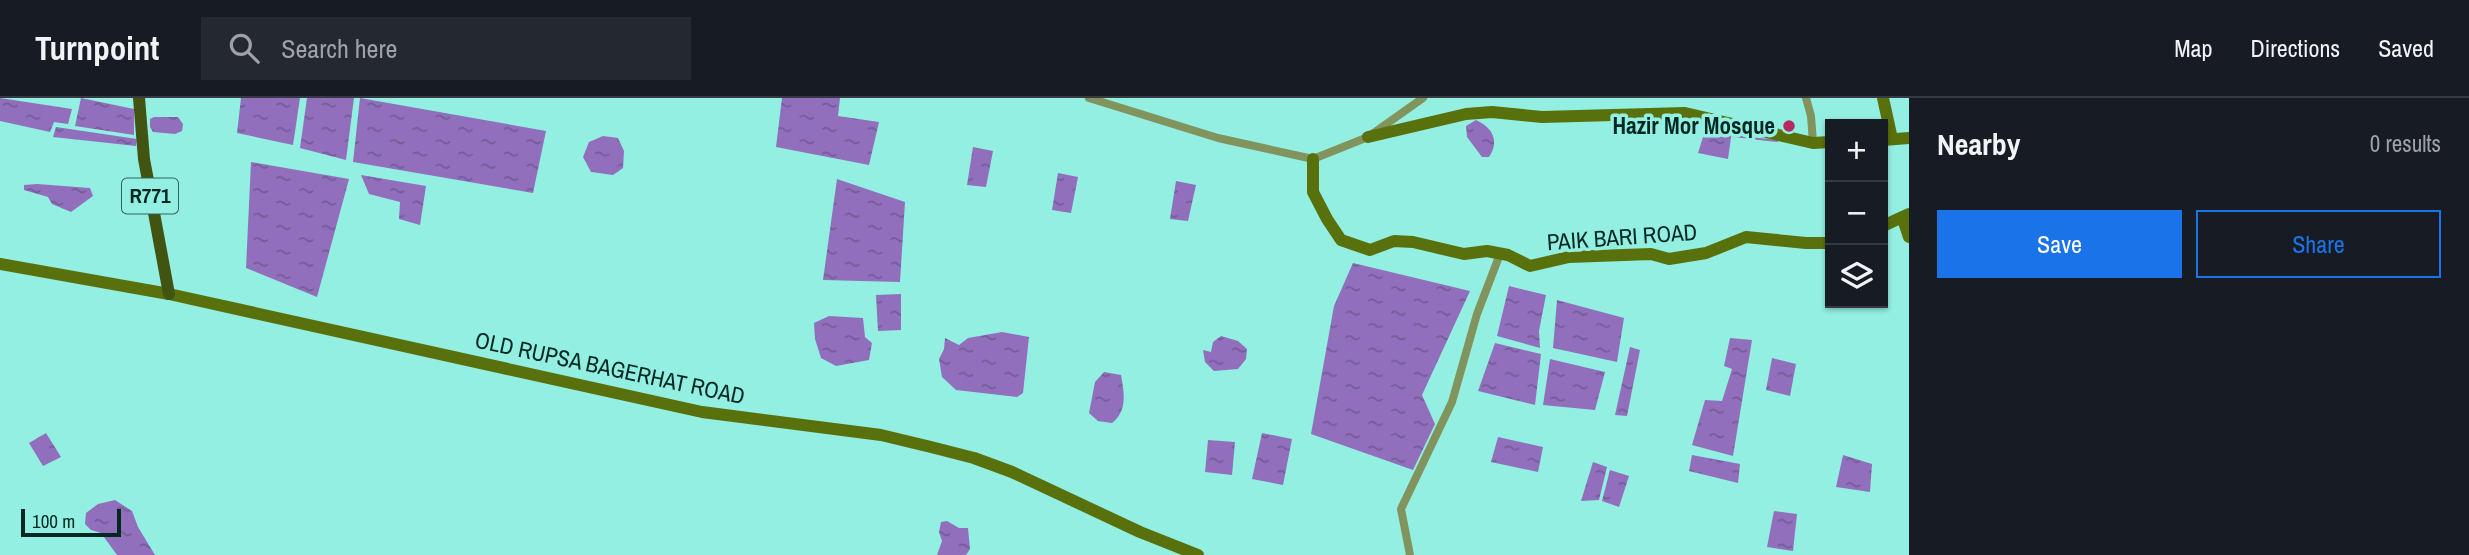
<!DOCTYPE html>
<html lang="en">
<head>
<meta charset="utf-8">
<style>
  body { margin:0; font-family:"Archivo Narrow",sans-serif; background:#242831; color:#f1f3f6 }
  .controls { position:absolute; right:21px; top:21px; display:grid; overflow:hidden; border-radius:0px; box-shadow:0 2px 5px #0004 }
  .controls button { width:63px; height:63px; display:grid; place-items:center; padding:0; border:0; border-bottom:2px solid #363941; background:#171b24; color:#f1f3f6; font:35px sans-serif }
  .scale { position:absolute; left:21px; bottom:18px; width:100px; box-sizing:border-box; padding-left:7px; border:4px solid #002823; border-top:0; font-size:19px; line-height:24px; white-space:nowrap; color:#002823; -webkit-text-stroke:5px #93efe1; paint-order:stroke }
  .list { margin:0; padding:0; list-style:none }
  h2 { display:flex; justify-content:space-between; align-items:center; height:91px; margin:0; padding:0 28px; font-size:30px }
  h2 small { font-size:23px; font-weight:400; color:#9ea1a6 }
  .actions { display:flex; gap:14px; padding:21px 28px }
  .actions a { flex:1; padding:16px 0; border:2px solid #1a73e8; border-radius:0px; text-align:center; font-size:24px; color:#1a73e8 }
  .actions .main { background:#1a73e8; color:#fff }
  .icon { flex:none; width:38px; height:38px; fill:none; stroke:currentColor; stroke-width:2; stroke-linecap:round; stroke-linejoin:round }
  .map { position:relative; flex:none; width:1909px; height:457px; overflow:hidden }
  header { display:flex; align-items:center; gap:42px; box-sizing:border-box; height:98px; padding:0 35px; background:#171b24; border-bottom:2px solid #363941 }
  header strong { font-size:33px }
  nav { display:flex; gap:38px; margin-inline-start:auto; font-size:24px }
  .search { width:490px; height:63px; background:#242831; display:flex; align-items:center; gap:18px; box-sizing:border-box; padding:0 24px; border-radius:0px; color:#9ea1a6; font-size:26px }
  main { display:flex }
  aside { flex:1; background:#171b24 }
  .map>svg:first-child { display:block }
</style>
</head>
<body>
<header>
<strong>Turnpoint</strong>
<div class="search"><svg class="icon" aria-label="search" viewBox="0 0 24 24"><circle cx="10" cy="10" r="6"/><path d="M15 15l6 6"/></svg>Search here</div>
<nav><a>Map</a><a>Directions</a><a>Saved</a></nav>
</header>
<main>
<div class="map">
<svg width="1909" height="457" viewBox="0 0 1909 457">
  <defs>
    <pattern id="water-ripples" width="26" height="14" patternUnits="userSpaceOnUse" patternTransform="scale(1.75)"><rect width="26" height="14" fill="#916fbc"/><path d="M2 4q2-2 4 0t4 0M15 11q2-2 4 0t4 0" fill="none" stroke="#745b98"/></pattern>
  </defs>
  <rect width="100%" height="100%" fill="#93efe1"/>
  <!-- water -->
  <g fill="url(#water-ripples)">
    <polygon points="0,0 72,11 68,26 54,24 50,34 0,23"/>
    <polygon points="81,0 134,11 134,37 75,28"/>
    <polygon points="241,0 300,0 293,47 237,35"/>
    <polygon points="307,0 354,0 346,62 300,50"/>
    <polygon points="360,0 546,33 533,95 353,64"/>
    <polygon points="782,0 840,0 838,18 879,24 869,67 776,49"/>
    <polygon points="154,19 178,19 183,26 182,33 175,36 153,34 150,29 150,21"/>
    <polygon points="1709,20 1733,25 1728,61 1698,55"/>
    <path d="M1476,22C1492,29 1500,43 1489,59H1482L1467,39L1466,28Z"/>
    <polygon points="56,29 137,41 136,48 53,39"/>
    <polygon points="603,38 618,40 624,53 623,70 613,77 591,74 583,59 589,44"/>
    <polygon points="973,49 993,53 986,89 967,87"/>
    <polygon points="251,64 349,81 317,199 246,170"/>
    <polygon points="1058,75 1078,79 1071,115 1052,112"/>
    <polygon points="361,77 426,88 420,127 399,121 400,104 369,96"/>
    <polygon points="837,81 905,104 900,184 823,182"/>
    <polygon points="1176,83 1196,87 1188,123 1170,121"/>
    <polygon points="37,86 90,90 93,98 71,114 52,106 48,99 24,92 24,87"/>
    <polygon points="1353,165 1470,193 1422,297 1435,326 1413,372 1311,336 1334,208"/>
    <polygon points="1509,188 1546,197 1539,233 1540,250 1497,238"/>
    <polygon points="901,196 901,232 878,233 876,197"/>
    <polygon points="1557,202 1624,220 1617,264 1553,250"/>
    <polygon points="829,218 863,220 865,239 872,245 869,262 836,268 821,260 815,241 814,225"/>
    <polygon points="1002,234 1029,239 1023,295 1017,299 956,292 942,279 939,261 944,251 945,240 959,247 968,240"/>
    <polygon points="1221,238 1238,243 1247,251 1246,261 1238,271 1214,273 1205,264 1203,252 1211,254 1213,244"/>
    <polygon points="1730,240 1752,242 1733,358 1692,347 1705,302 1722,303 1732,271 1724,268"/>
    <polygon points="1495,245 1541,256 1535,307 1478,293"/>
    <polygon points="1630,249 1640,252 1627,318 1615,317"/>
    <polygon points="1772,260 1796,266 1790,298 1766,292"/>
    <polygon points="1550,261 1605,274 1595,312 1543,307"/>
    <path d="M1104,274L1121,277C1124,294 1128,313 1112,325L1098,323L1089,315L1095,284Z"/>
    <polygon points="46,335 61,359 43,368 29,345"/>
    <polygon points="1262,335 1292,341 1283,387 1252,381"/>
    <polygon points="1498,339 1543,349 1538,374 1491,364"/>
    <polygon points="1208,342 1235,344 1232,377 1205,374"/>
    <polygon points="1692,357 1740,366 1738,385 1689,373"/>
    <polygon points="1843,357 1872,366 1870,394 1836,389"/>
    <polygon points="1593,364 1607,369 1599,402 1581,403"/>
    <polygon points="1610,372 1629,378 1619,409 1602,403"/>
    <polygon points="115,402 132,413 138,429 155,457 117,457 101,435 91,432 85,426 86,415 98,406"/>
    <polygon points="1774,413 1797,416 1793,453 1767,449"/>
    <polygon points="947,423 959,430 968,430 970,451 966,457 937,457 942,443 939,434 941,424"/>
  </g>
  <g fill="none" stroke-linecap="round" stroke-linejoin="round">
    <!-- stream -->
    <polyline stroke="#916fbc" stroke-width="2" points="1733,38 1777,43"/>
    <!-- street -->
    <g stroke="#82945d" stroke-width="8">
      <polyline points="1089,0 1218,40 1313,61 1368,39 1423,0"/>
      <polyline points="1806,0 1811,18 1813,45"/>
      <polyline points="1410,457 1401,411 1452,304 1477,216 1500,156"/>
    </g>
    <!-- secondary -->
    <g stroke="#59710c" stroke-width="12">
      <polyline points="1883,0 1892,41"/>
      <polyline points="1368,39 1466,16 1492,14 1542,19 1685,15 1813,45 1830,44"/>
      <polyline points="1883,42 1909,40"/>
      <polyline points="1313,61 1313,94 1327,121 1341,142 1370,152 1394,143 1413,144 1464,156 1487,153 1508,157 1530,168 1569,159 1651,156 1669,161 1706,155 1746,139 1806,145 1830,145"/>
      <polyline points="1904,124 1909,139"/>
      <polyline points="1883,128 1909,116"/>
      <polyline points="0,166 169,196 702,314 881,337 931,349 974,360 1012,374 1140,434 1198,457"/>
    </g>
    <!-- primary -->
    <polyline stroke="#425412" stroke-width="12" points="139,0 144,61 169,196"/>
  </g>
  <!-- markers -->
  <circle fill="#b72a5f" stroke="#93efe1" stroke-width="2.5" cx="1789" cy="28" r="7"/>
  <g text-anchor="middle" stroke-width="7" stroke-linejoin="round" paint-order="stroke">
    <!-- shield labels -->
    <rect fill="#93efe1" stroke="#2c645c" stroke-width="2" x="122" y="80.5" width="56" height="35" rx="5"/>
    <g font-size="21" font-weight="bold" fill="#002823">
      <text x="150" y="105">R771</text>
    </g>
    <!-- poi labels -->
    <g font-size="23" font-weight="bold" fill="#002823" stroke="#93efe1" text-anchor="end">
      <text x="1775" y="36">Hazir Mor Mosque</text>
    </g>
    <!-- street labels -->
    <g font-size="23" fill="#002823" stroke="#93efe1">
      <text transform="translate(1622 139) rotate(-4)" y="8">PAIK BARI ROAD</text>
      <text transform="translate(610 270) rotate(12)" y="8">OLD RUPSA BAGERHAT ROAD</text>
    </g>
  </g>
</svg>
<div class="controls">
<button>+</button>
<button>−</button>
<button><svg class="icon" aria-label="layers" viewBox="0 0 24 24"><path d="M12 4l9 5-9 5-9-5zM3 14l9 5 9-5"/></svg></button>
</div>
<div class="scale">100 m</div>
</div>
<aside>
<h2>Nearby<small>0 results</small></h2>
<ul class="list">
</ul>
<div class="actions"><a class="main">Save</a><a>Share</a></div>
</aside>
</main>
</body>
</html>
